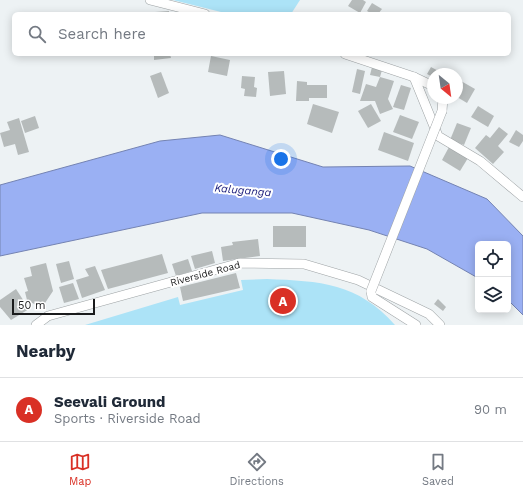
<!DOCTYPE html>
<html lang="en">
<head>
<meta charset="utf-8">
<style>
  body { margin:0; font-family:"Work Sans",sans-serif; background:#f2f2f3; color:#1f2937 }
  .controls { position:absolute; right:12px; bottom:12px; display:grid; overflow:hidden; border-radius:6px; box-shadow:0 2px 10px #0003 }
  .controls button { width:36px; height:36px; display:grid; place-items:center; padding:0; border:0; border-bottom:1px solid #e0e1e3; background:#fff; color:#1f2937; font:20px sans-serif }
  .compass { position:absolute; left:427px; top:68px; width:36px; height:36px; border-radius:50%; background:#fff; box-shadow:0 2px 10px #0003; rotate:151deg }
  .scale { position:absolute; left:12px; bottom:10px; width:83px; box-sizing:border-box; padding-left:4px; border:2px solid #1a1b1c; border-top:0; font-size:11px; line-height:14px; white-space:nowrap; color:#1a1b1c; -webkit-text-stroke:3px #fff; paint-order:stroke }
  .you { position:absolute; left:281px; top:159px; width:14px; height:14px; margin:-10px; border:3px solid #fff; border-radius:50%; background:#1a73e8; box-shadow:0 0 0 6px #1a73e833 }
  .badge { display:grid; place-items:center; width:26px; height:26px; border-radius:50%; background:#d93025; color:#fff; font-size:13px; font-weight:700 }
  .pin { position:absolute; translate:-50% -50%; border:2px solid #fff; box-shadow:0 1px 4px #0006 }
  .list { margin:0; padding:0; list-style:none }
  h2 { display:flex; justify-content:space-between; align-items:center; height:52px; margin:0; padding:0 16px; font-size:17px }
  h2 small { font-size:13px; font-weight:400; color:#747a83 }
  .list li { display:grid; grid-template-columns:26px 1fr auto; gap:12px; align-items:center; box-sizing:border-box; height:64px; padding:0 16px; border-top:1px solid #e0e1e3 }
  .list b { display:block; font-size:15px; white-space:nowrap }
  .list p { margin:0; font-size:13px; white-space:nowrap; color:#747a83 }
  .list em { font-size:13px; font-style:normal; color:#747a83 }
  .icon { flex:none; width:22px; height:22px; fill:none; stroke:currentColor; stroke-width:2; stroke-linecap:round; stroke-linejoin:round }
  .map { position:relative; flex:none; width:523px; height:325px; overflow:hidden }
  .search { position:absolute; background:#fff; box-shadow:0 2px 10px #0003; left:12px; right:12px; top:12px; height:44px; display:flex; align-items:center; gap:10px; box-sizing:border-box; padding:0 14px; border-radius:6px; color:#747a83; font-size:15px }
  .sheet { height:116px; background:#fff }
  nav { display:flex; justify-content:space-around; align-items:center; box-sizing:border-box; height:56px; border-top:1px solid #e0e1e3; background:#fff; font-size:11px; color:#747a83 }
  nav a { display:grid; justify-items:center; gap:2px }
  nav .on { color:#d93025 }
  .map>svg:first-child { display:block }
</style>
</head>
<body>
<div class="map">
<svg width="523" height="325" viewBox="0 0 523 325">
  <rect width="100%" height="100%" fill="#edf2f4"/>
  <!-- green -->
  <g fill="#ace3f7">
    <polygon points="173,0 300,0 291,14 229,14"/>
    <path d="M267,279C320,281 358,283 395,325H85L178,297L180,305L243,290L241,280Z"/>
  </g>
  <!-- water -->
  <polygon fill="#9ab0f3" stroke="#7483b2" points="220,135 323,167 410,166 487,199 523,236 523,315 508,300 508,244 478,244 478,278 427,249 369,230 292,213 202,213 0,256 0,185 160,141"/>
  <!-- building -->
  <g fill="#b6bbbb">
    <polygon points="352,0 363,0 366,2 360,13 348,6"/>
    <polygon points="372,3 382,9 378,14 372,14 367,11"/>
    <polygon points="169,11 169,14 141,14 141,13"/>
    <polygon points="154,54 170,54 171,58 154,60"/>
    <polygon points="211,56 230,60 227,76 208,72"/>
    <polygon points="372,67 382,70 380,77 394,81 388,99 393,109 380,114 375,101 360,101 366,84 376,87 380,77 370,75"/>
    <polygon points="431,67 442,73 441,74 433,74 433,77 427,74"/>
    <polygon points="357,69 365,71 360,94 352,92"/>
    <polygon points="284,71 286,94 270,96 268,72"/>
    <polygon points="161,72 169,93 158,98 150,76"/>
    <polygon points="242,76 255,77 254,87 257,88 256,97 244,96 245,89 241,88"/>
    <polygon points="297,81 307,82 307,85 327,85 327,98 309,98 309,101 296,101"/>
    <polygon points="461,81 475,89 467,103 457,97 457,87"/>
    <polygon points="401,85 411,88 404,110 393,107"/>
    <polygon points="313,104 339,112 332,133 307,124"/>
    <polygon points="371,104 381,121 368,128 358,111"/>
    <polygon points="478,106 494,116 488,127 471,117"/>
    <polygon points="400,115 419,122 412,139 393,132"/>
    <polygon points="35,116 39,128 25,133 21,121"/>
    <polygon points="19,118 29,152 18,155 15,144 4,147 0,133 10,130 7,122"/>
    <polygon points="457,123 471,128 464,145 450,140"/>
    <polygon points="499,127 508,134 498,146 504,152 493,164 475,148 486,135 490,138"/>
    <polygon points="516,130 523,135 523,141 519,147 509,142"/>
    <polygon points="384,132 414,143 408,161 378,150"/>
    <polygon points="449,147 468,158 460,171 442,160"/>
    <rect x="273" y="226" width="33" height="21"/>
    <polygon points="258,239 260,256 223,261 221,247 233,245 232,242"/>
    <polygon points="212,251 215,263 195,269 191,256"/>
    <polygon points="162,254 168,273 108,289 101,270"/>
    <polygon points="188,259 192,271 176,276 172,264"/>
    <polygon points="69,261 74,279 61,283 56,264"/>
    <polygon points="46,263 53,291 45,303 36,305 27,300 25,292 28,291 24,278 32,276 30,267"/>
    <polygon points="95,266 105,290 82,298 76,280 89,276 85,269"/>
    <polygon points="236,273 240,288 183,301 180,287"/>
    <polygon points="73,283 79,299 64,303 59,287"/>
    <polygon points="16,289 29,309 11,320 0,307 0,300"/>
    <polygon points="438,299 446,307 443,311 434,304"/>
  </g>
  <g fill="none" stroke-linecap="round" stroke-linejoin="round">
    <defs>
      <g id="minor">
        <polyline points="150,0 205,14"/>
        <polyline points="345,54 414,77 433,86"/>
        <polyline points="414,77 438,136 480,161 523,197"/>
        <polyline points="442,111 443,98"/>
        <polyline points="371,291 372,297 416,325"/>
        <polyline points="36,325 48,316 240,263 304,264 358,280 429,314 440,325"/>
      </g>
    </defs>
    <!-- minor casing -->
    <use href="#minor" stroke="#9ea3a5" stroke-width="10"/>
    <!-- minor -->
    <use href="#minor" stroke="#fff" stroke-width="9"/>
    <defs>
      <polyline id="minor-bridge" points="371,291 442,111"/>
    </defs>
    <!-- minor-bridge casing -->
    <use href="#minor-bridge" stroke="#9ea3a5" stroke-width="10" stroke-linecap="butt"/>
    <!-- minor-bridge -->
    <use href="#minor-bridge" stroke="#fff" stroke-width="9"/>
  </g>
  <g text-anchor="middle" stroke-width="4" stroke-linejoin="round" paint-order="stroke">
    <!-- street labels -->
    <g font-size="10" fill="#1a1b1c" stroke="#fff">
      <text transform="translate(205 273) rotate(-15)" y="4">Riverside Road</text>
    </g>
    <!-- water labels -->
    <g font-size="11" font-style="italic" fill="#161878" stroke="#fff">
      <text transform="translate(243 190) rotate(5)" y="4">Kaluganga</text>
    </g>
  </g>
</svg>
<div class="controls">
<button><svg class="icon" aria-label="locate" viewBox="0 0 24 24"><circle cx="12" cy="12" r="6"/><path d="M12 2v4M12 18v4M2 12h4M18 12h4"/></svg></button>
<button><svg class="icon" aria-label="layers" viewBox="0 0 24 24"><path d="M12 4l9 5-9 5-9-5zM3 14l9 5 9-5"/></svg></button>
</div>
<svg class="compass" viewBox="-18 -18 36 36"><path d="M0-13l5 13h-10z" fill="#e53935"/><path d="M0 13l5-13h-10z" fill="#747a83"/></svg>
<div class="scale">50 m</div>
<div class="you"></div>
<div class="pin badge" style="left:283px;top:301px">A</div>
<div class="search"><svg class="icon" aria-label="search" viewBox="0 0 24 24"><circle cx="10" cy="10" r="6"/><path d="M15 15l6 6"/></svg>Search here</div>
</div>
<section class="sheet">
<h2>Nearby<small></small></h2>
<ul class="list">
<li><span class="badge">A</span><div><b>Seevali Ground</b><p>Sports · Riverside Road</p></div><em>90 m</em></li>
</ul>
</section>
<nav>
<a class="on"><svg class="icon" aria-label="map" viewBox="0 0 24 24"><path d="M3 6l6-2 6 2 6-2v14l-6 2-6-2-6 2zM9 4v14M15 6v14"/></svg>Map</a>
<a><svg class="icon" aria-label="directions" viewBox="0 0 24 24"><path d="M12 3l9 9-9 9-9-9zM9 14v-3h6M13 9l2 2-2 2"/></svg>Directions</a>
<a><svg class="icon" aria-label="saved" viewBox="0 0 24 24"><path d="M7 4h10v16l-5-4-5 4z"/></svg>Saved</a>
</nav>
</body>
</html>
